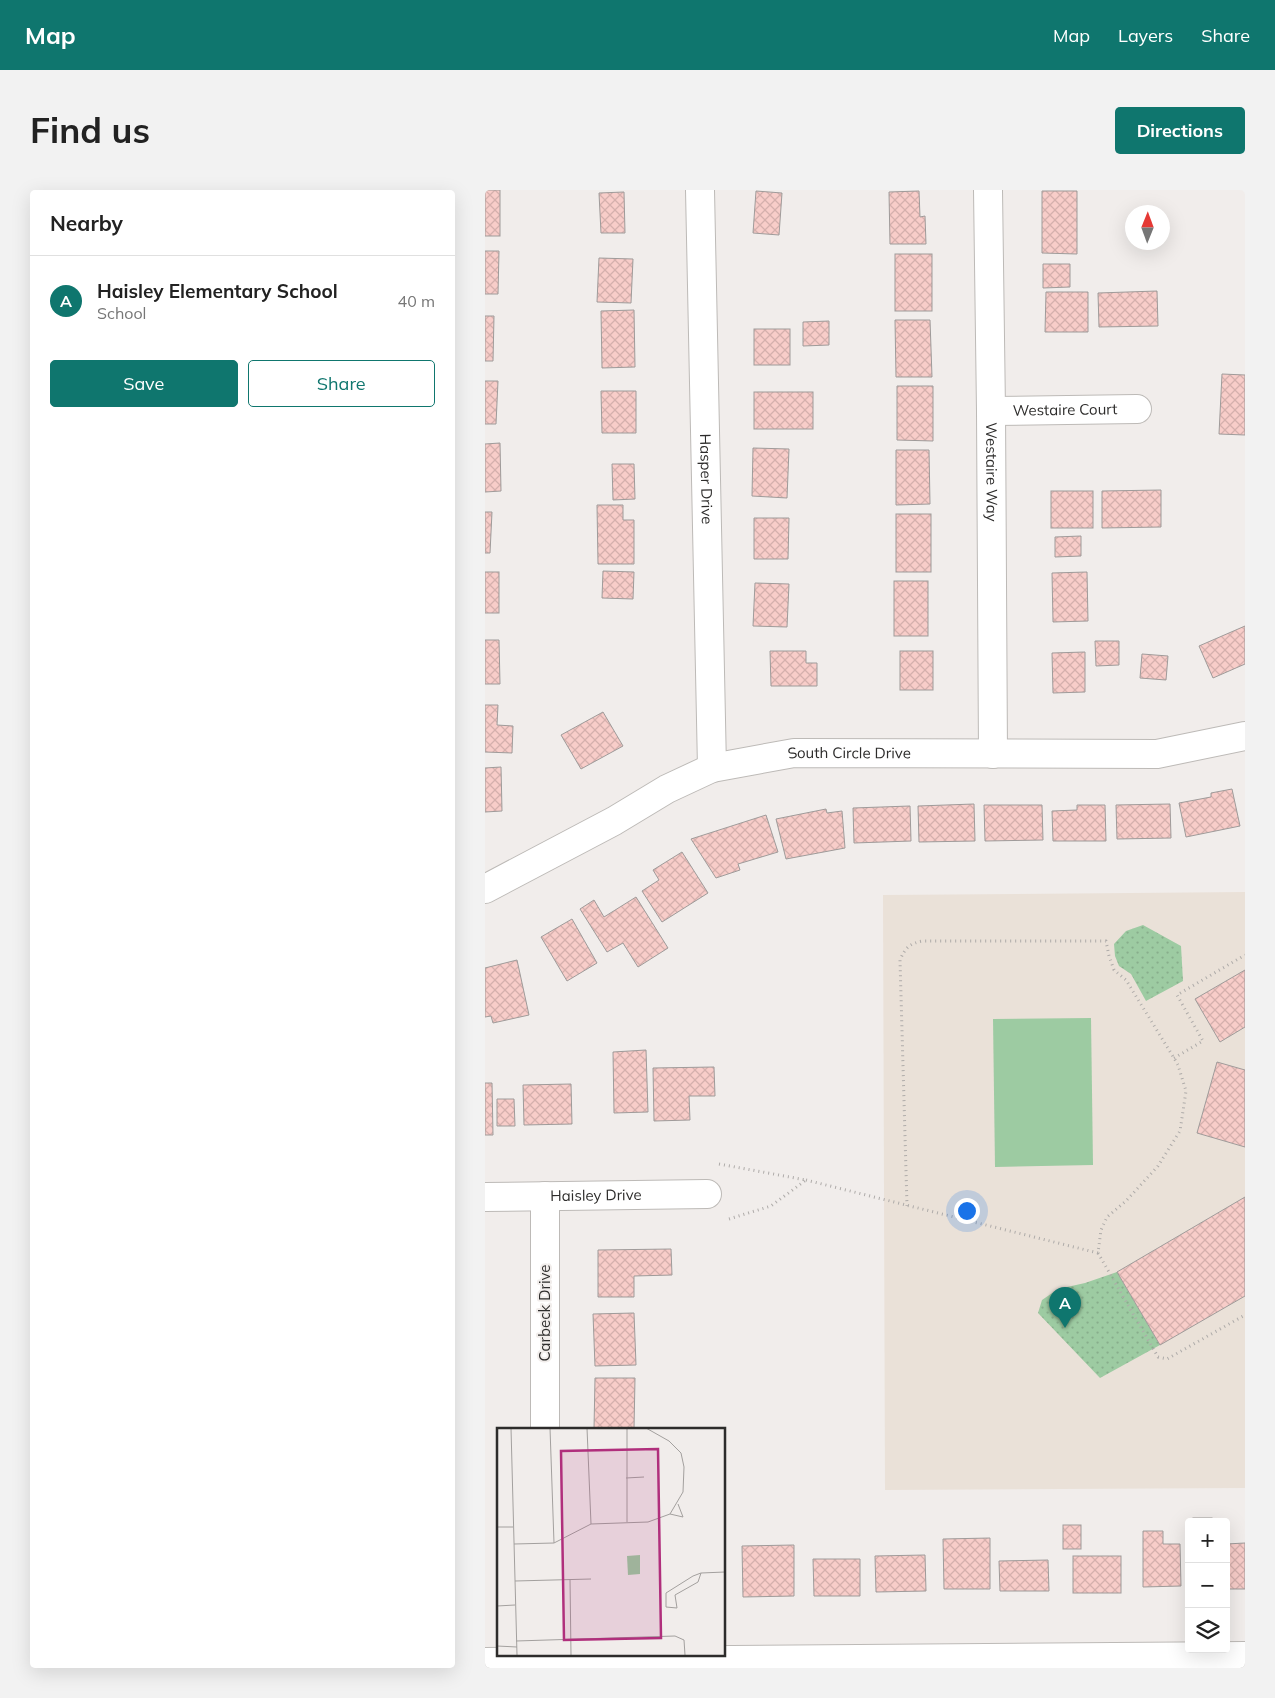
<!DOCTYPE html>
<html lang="en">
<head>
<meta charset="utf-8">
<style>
  body { margin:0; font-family:Mulish,sans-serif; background:#f2f2f2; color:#222 }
  .controls { position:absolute; right:15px; bottom:15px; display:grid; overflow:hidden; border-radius:5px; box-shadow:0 5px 20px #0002 }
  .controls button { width:45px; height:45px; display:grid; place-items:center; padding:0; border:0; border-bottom:1px solid #e0e0e0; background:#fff; color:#222; font:25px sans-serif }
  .compass { position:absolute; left:640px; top:15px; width:45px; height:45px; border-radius:50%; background:#fff; box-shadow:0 5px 20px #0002; rotate:1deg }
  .you { position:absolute; left:481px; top:1020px; width:18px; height:18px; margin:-12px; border:4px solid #fff; border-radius:50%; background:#1a73e8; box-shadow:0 0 0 8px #1a73e833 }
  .badge { display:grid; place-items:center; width:32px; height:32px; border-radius:50%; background:#0f766e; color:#fff; font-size:16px; font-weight:700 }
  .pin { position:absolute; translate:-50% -41px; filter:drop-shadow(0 1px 2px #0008) }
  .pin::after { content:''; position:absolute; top:26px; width:18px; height:15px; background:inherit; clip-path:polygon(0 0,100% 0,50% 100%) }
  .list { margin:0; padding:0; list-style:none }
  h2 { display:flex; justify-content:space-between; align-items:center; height:65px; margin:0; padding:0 20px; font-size:21px }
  h2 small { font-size:16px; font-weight:400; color:#767676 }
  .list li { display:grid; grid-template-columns:32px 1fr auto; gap:15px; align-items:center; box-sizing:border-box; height:90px; padding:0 20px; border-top:1px solid #e0e0e0 }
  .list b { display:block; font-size:19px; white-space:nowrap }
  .list p { margin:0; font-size:16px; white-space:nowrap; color:#767676 }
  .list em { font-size:16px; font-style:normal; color:#767676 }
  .actions { display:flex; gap:10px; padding:15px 20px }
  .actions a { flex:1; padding:11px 0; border:1px solid #0f766e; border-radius:5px; text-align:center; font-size:18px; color:#0f766e }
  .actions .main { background:#0f766e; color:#fff }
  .icon { flex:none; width:28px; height:28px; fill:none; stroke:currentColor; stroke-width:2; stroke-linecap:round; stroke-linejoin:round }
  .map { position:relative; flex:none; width:760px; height:1478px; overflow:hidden; border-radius:5px }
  header { display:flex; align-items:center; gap:30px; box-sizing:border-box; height:70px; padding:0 25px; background:#0f766e; color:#fff }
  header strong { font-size:24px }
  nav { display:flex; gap:28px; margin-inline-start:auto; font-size:18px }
  .intro { display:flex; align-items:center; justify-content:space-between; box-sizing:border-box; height:120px; padding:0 30px }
  h1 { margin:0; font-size:35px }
  .button { padding:12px 22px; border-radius:5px; background:#0f766e; color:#fff; font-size:18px; font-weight:700 }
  main { display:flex; gap:30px; padding:0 30px }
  aside { flex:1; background:#fff; border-radius:5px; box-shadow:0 5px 20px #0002 }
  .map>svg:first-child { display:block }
</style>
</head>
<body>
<header>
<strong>Map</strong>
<nav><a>Map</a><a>Layers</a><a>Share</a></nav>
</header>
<div class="intro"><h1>Find us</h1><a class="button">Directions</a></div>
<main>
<aside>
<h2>Nearby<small></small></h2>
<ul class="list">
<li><span class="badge">A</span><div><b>Haisley Elementary School</b><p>School</p></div><em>40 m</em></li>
</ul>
<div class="actions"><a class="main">Save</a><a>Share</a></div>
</aside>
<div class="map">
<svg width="760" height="1478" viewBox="0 0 760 1478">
  <defs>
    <pattern id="park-dots" width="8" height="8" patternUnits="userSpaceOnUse" patternTransform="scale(1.25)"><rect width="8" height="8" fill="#9dcba2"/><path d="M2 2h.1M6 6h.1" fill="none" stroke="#88ae8c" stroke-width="1.8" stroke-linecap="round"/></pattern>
    <pattern id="building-cross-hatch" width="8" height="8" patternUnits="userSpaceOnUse" patternTransform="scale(1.25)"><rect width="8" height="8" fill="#f8cdc9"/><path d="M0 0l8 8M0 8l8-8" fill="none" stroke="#d5b0ad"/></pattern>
  </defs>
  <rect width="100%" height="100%" fill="#f1edeb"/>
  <!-- built -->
  <polygon fill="#eae1d8" points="760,702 760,1298 400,1300 398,705"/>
  <!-- park -->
  <g fill="url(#park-dots)">
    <polygon points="658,735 696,756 698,791 661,811 646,784 634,776 630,766 629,754 641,741"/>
    <polygon points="632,1082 675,1155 615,1188 553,1123 557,1110 573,1099 600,1093"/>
  </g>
  <!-- garden -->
  <polygon fill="#9dcba2" points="606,828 608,975 510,977 508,829"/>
  <!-- building -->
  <g fill="url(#building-cross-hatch)" stroke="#9f9b9a">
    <rect x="0" y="0" width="15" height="46"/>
    <polygon points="271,1 297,3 294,45 268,43"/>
    <polygon points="434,1 435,27 440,26 441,54 405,54 404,2"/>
    <polygon points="557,1 592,1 592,64 557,63"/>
    <polygon points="139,2 140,43 116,43 114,3"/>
    <polygon points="0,61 14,61 13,104 0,104"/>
    <rect x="410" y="64" width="37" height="57"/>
    <polygon points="114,68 148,69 146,113 112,112"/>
    <polygon points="558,74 585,74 585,97 558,98"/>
    <polygon points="672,101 673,136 614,137 613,103"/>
    <polygon points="561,102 603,102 603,142 560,142"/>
    <polygon points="149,120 150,177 117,178 116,121"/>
    <polygon points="0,126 9,126 8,171 0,171"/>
    <polygon points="410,130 445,130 447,187 411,187"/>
    <polygon points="344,131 344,155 318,156 318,132"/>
    <rect x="269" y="139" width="36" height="36"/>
    <polygon points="737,184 760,185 760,245 734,244"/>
    <polygon points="0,191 13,191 11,234 0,234"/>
    <polygon points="412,196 448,196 448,251 412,250"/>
    <polygon points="116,201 151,201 151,243 117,243"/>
    <rect x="269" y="202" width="59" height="37"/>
    <polygon points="15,253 16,301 0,302 0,254"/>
    <polygon points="268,258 304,259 302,308 267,306"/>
    <polygon points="411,260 444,260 445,314 411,315"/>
    <polygon points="127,274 149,274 150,309 128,310"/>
    <polygon points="676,300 676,337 617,338 617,301"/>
    <rect x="566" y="301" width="42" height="37"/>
    <polygon points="112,315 138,315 138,330 149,330 149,374 113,374"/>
    <polygon points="0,322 7,322 5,363 0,363"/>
    <rect x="411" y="324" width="35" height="58"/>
    <polygon points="269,328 304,328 303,369 269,369"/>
    <polygon points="596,346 596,366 570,367 570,347"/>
    <polygon points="118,381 149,382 148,409 117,408"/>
    <rect x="0" y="382" width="14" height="41"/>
    <polygon points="602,382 603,431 568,432 567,383"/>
    <rect x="409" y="391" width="34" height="55"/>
    <polygon points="270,393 304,394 302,437 268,436"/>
    <polygon points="760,436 760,474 728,488 714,456"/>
    <polygon points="0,450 14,450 15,494 0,494"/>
    <polygon points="610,451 634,451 634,475 611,476"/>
    <polygon points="285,461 321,461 321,473 332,473 332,496 286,496"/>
    <rect x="415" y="461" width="33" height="39"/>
    <polygon points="600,462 600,502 568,503 567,463"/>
    <polygon points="657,464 683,466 681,490 655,488"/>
    <polygon points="0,515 13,515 12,535 28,536 27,563 0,562"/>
    <polygon points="118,522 138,556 96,579 76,545"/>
    <polygon points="16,577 17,621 0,622 0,578"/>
    <polygon points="747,599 755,636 701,647 694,613 726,607 726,603"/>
    <polygon points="489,614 490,651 434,652 433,616"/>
    <polygon points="685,614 686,648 632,649 631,615"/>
    <polygon points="499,615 557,615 558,650 500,651"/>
    <polygon points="592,615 620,615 621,651 568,651 567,621 592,620"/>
    <polygon points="425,616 426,651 369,653 368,618"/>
    <polygon points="341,619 342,623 357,621 360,658 301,669 291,629"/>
    <polygon points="281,625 293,662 253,674 255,680 231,688 206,649"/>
    <polygon points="197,662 223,703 177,732 157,701 174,690 168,680"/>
    <polygon points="151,707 183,758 153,777 138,753 122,762 95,719 109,710 119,727"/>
    <polygon points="87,729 112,773 82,791 56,747"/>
    <polygon points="32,770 44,825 8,833 6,826 0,827 0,778"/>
    <polygon points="760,780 760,837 735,852 710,809"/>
    <polygon points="161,860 163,922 129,923 128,862"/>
    <polygon points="732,872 760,880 760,957 712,943"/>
    <polygon points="229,877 230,906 204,906 205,930 169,931 168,878"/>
    <polygon points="0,893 7,893 8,945 0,945"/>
    <polygon points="86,894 87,934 39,935 38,895"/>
    <polygon points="12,909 29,909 30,936 12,936"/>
    <polygon points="760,1007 760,1106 675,1155 632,1082"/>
    <polygon points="186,1059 187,1085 149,1086 149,1107 113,1107 113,1060"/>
    <polygon points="149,1123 151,1175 110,1176 108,1124"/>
    <polygon points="110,1188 150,1188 149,1239 109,1239"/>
    <rect x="708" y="1328" width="19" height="4"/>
    <rect x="578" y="1335" width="18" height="24"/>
    <polygon points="658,1341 678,1341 678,1354 695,1354 696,1396 658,1397"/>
    <polygon points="505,1348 505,1399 459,1399 458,1349"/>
    <polygon points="760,1353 760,1399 741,1399 741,1354"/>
    <polygon points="309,1355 309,1406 258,1407 257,1356"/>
    <polygon points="440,1365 441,1401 391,1402 390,1366"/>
    <rect x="588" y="1366" width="48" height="37"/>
    <polygon points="328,1369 375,1369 375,1406 329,1406"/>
    <polygon points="563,1370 564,1401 515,1401 514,1371"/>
  </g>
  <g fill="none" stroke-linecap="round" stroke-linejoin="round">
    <defs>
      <g id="minor">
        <path id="s1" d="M215,0L227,578"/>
        <path id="s2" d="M503,0L506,221L508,564"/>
        <path id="s3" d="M506,221L652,219"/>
        <path id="s4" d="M0,699L129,631L182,599L227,578L309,563L672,564L760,546"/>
        <polyline points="60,1006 60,1239"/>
        <path id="s5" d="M0,1007L222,1004"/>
        <polyline points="0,1472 760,1466"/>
      </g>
    </defs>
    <!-- minor casing -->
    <use href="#minor" stroke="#bdbab7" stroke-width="30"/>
    <!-- path -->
    <g stroke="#aeaba9" stroke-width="3" stroke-dasharray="1 4" stroke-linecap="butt">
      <polyline points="689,868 718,851 692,805 760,765"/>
      <polyline points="234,974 321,990 286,1016 244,1029"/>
      <path d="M321,990L613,1063L616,1040L622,1027L641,1011L673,976L695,941L701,901L693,875L689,868L641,790L629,780L624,766L621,751H438C425,753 420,758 415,770L422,1016"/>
      <polyline points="613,1063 673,1167 682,1169 760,1125"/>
    </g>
    <!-- minor -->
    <use href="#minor" stroke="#fff" stroke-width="28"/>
  </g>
  <g text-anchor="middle" stroke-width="4" stroke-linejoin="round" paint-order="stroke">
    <!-- street labels -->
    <g font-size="15" fill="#2d2c2b" stroke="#f1edeb">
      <text dy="5" stroke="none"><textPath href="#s3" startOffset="74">Westaire Court</textPath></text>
      <text dy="5" stroke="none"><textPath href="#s2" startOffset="282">Westaire Way</textPath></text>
      <text dy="5" stroke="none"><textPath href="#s1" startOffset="289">Hasper Drive</textPath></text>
      <text dy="5" stroke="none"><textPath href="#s4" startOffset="396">South Circle Drive</textPath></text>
      <text dy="5" stroke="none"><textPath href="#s5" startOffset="111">Haisley Drive</textPath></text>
      <text transform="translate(60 1123) rotate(-90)" y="5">Carbeck Drive</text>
    </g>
  </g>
  <!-- overview -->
  <g transform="translate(12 1238)">
    <rect width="228" height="228" fill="#f1edeb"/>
    <path d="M143,127V146L131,147L130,128Z" fill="#9dcba2"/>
    <path fill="none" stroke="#a3a09e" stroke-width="1" d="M14,0L20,227M53,0L57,115M90,0L94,96M228,41V100M129,50L147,49M173,86L186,89L181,76M130,94V0M0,99H16M17,116L57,115L94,96L151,94L173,86L186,64L187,39L184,25L172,13L149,0M204,145L201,154L178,167L180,180L169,179V165L196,148L204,145L228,144M73,151L74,227M18,153L94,151M0,178L18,177M19,213L178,208L187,212L188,227M0,218L20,219"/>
    <path fill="#b02f7c" fill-opacity="0.15" stroke="#b02f7c" stroke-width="2.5" d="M161,21L164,210L67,212L64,23Z"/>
    <rect width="228" height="228" fill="none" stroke="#2d2c2b" stroke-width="2.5"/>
  </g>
</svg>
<div class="controls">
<button>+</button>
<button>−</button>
<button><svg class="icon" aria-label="layers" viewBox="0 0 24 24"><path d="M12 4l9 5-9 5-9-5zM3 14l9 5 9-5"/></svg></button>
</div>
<svg class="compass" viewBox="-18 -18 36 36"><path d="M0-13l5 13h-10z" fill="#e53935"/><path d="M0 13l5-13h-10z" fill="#767676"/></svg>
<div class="you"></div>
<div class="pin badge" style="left:580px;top:1138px">A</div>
</div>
</main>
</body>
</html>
